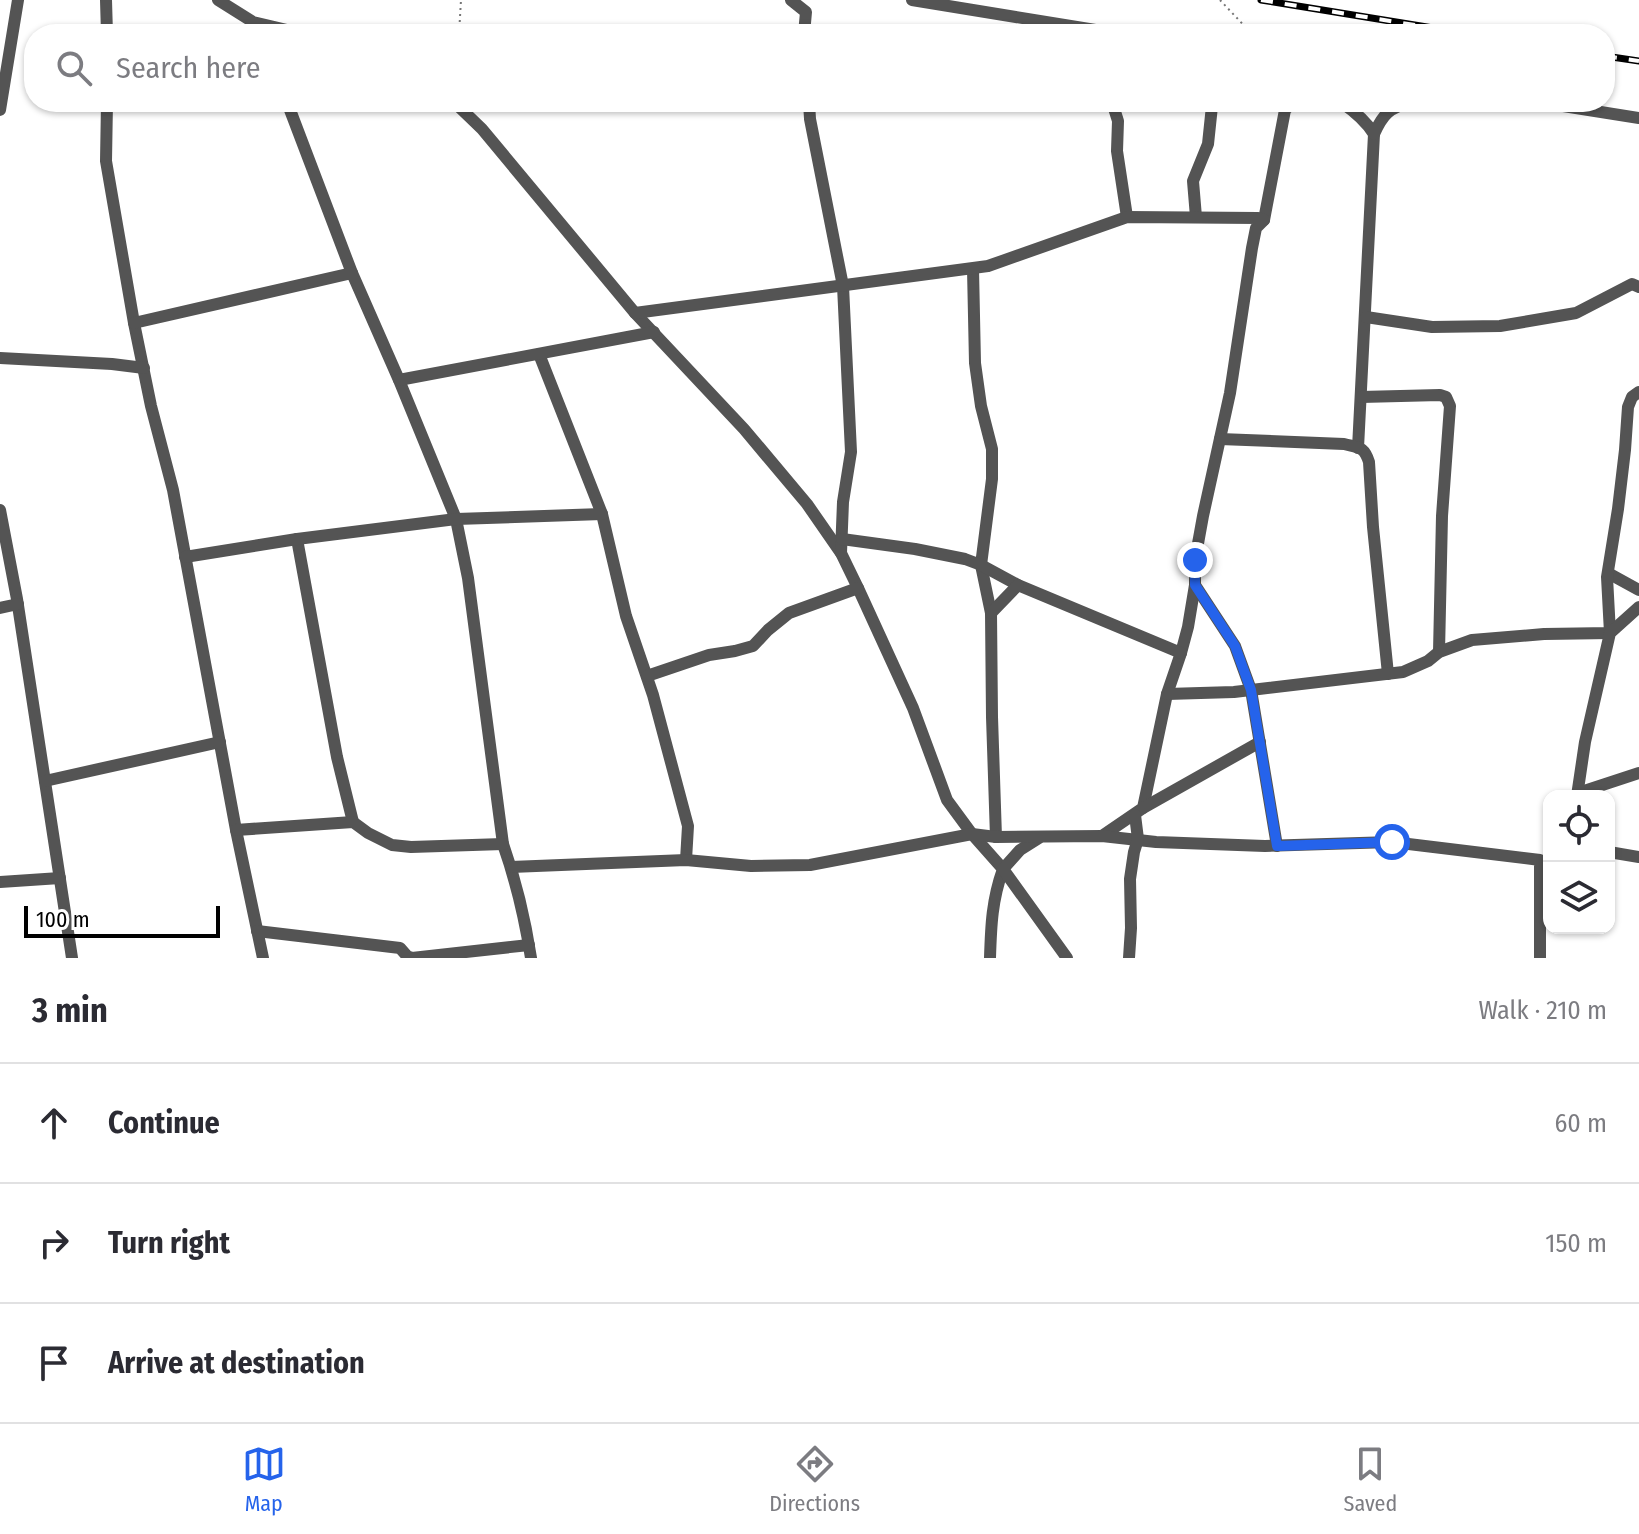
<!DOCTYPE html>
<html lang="en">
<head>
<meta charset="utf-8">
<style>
  body { margin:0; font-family:"Fira Sans Condensed",sans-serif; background:#f7f7f7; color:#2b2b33 }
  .controls { position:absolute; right:24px; bottom:24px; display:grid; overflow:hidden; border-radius:16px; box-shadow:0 2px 6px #0004 }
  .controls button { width:72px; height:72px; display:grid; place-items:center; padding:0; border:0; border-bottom:2px solid #e1e1e2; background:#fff; color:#2b2b33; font:40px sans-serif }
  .scale { position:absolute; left:24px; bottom:20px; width:196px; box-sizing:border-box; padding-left:8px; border:4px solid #000; border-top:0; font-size:22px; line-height:28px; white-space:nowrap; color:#000; -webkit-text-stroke:6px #fff; paint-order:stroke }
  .stop { position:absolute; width:24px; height:24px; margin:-18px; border:6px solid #2563eb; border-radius:50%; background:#fff }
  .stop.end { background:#2563eb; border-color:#fff; box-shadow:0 2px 8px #0008 }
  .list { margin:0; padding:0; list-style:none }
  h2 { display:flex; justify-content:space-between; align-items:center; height:104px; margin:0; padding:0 32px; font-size:34px }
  h2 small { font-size:26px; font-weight:400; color:#7c7c81 }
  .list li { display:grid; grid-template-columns:52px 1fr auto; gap:24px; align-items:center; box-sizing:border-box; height:120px; padding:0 32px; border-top:2px solid #e1e1e2 }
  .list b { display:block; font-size:30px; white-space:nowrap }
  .list em { font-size:26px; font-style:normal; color:#7c7c81 }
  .icon { flex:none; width:44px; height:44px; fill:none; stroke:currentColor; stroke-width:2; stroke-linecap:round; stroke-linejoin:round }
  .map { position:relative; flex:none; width:1639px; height:958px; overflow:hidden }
  .search { position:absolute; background:#fff; box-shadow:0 2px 6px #0004; left:24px; right:24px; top:24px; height:88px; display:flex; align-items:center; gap:20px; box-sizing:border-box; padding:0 28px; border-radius:32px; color:#7c7c81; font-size:30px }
  .sheet { height:464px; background:#fff }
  nav { display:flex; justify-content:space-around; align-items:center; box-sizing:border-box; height:112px; border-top:2px solid #e1e1e2; background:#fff; font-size:22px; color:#7c7c81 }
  nav a { display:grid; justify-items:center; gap:4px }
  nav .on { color:#2563eb }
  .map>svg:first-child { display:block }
</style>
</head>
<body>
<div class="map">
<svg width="1639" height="958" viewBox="0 0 1639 958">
  <rect width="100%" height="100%" fill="#fff"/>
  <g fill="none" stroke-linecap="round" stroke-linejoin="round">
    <!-- path -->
    <g stroke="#767676" stroke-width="2" stroke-dasharray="2 4" stroke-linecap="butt">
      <polyline points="1220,0 1252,34"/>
      <polyline points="459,34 461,0"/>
    </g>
    <!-- minor -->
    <g stroke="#545454" stroke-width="12">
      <polyline points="106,0 107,34"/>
      <polyline points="218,0 253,22 304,34"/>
      <polyline points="791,0 806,12 804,34"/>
      <polyline points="912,0 1120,34"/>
      <polyline points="107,102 106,161 134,323 151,406 173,490 236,830 263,958"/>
      <polyline points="287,102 352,273"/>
      <path d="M454,102L482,129L635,313L744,429L807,504L841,553L858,588L913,708L947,800L972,834L1003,869C992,900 991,925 990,958"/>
      <polyline points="809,102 810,119 843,286 851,452 843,502 841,553"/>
      <polyline points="1112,102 1118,121 1117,151 1127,217"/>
      <path d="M1341,102C1354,111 1366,121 1374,134L1358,448"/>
      <polyline points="1538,102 1639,118"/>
      <polyline points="0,110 18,0"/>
      <path d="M1374,134C1383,114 1389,108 1411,102"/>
      <polyline points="1196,217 1193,181 1208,144 1212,106 1215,102"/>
      <polyline points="1264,220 1285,110 1293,102"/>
      <polyline points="973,269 975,363 981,406 992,449 992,479 981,565 991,613 992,717 996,837"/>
      <polyline points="635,313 988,266 1127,217 1258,218 1264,220 1256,228 1252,248 1230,393 1203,516 1195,560 1195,585 1188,627 1181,653 1167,694 1143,808 1102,836"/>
      <polyline points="1366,317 1432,327 1500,326 1576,313 1632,284 1639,287"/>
      <path d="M134,323L352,273L399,380L456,519L468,578L503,844C516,881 525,919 531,958"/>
      <polyline points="539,354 602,514 626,616 653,695 688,826 686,860"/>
      <polyline points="0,358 112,364 144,368"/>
      <polyline points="399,380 654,332"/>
      <polyline points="1361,397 1440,395 1446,397 1450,406 1442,516 1439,652"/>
      <path d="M1220,439L1344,444C1359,448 1364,446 1369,462L1373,527L1388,674"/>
      <polyline points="0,510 17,599 72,958"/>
      <polyline points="297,539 337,757 353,822"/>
      <polyline points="842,539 915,549 965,559 981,565 1018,585 1181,653"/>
      <polyline points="185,557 297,539 456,519 602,514"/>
      <polyline points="1608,573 1639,590"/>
      <polyline points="1195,585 1235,646 1251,690 1277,846"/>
      <polyline points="0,608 18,604"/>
      <polyline points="991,613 1018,585"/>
      <polyline points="647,676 709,655 735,651 753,646 768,630 789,613 858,588"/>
      <polyline points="1167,694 1234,692 1403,672 1428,661 1439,652 1472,640 1544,634 1610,633 1607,577 1618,509 1625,450 1628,407 1632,397 1639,392"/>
      <polyline points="45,781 220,742"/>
      <polyline points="1578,793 1639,773"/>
      <polyline points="1577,796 1585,742 1610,633 1639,607"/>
      <polyline points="1143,808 1260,742"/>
      <polyline points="236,830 353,822 368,833 392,845 411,847 503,844"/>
      <polyline points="1039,838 1020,850 1003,869 1067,958"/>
      <polyline points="1609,852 1639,857"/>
      <polyline points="511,867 686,860 751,866 810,865 972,834 996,837 1102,836 1156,842 1265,846 1392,842 1540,860 1540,958"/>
      <polyline points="0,882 60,878"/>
      <polyline points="257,931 400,948 407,956 412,958 529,945"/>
      <polyline points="1129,958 1131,928 1130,879 1134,852 1138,839 1135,815"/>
    </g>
    <defs>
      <g id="rail">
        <polyline points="1261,0 1470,34"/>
        <polyline points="1605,56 1639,61"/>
      </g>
    </defs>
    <!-- rail casing -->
    <use href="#rail" stroke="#000" stroke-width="7"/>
    <!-- rail -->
    <use href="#rail" stroke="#fff" stroke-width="4" stroke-dasharray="12" stroke-linecap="butt"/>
  </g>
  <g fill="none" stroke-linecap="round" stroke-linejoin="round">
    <!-- route -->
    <polyline stroke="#2563eb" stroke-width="10" points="1195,560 1195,585 1235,646 1251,690 1277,846 1392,842"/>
  </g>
</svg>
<div class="controls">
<button><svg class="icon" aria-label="locate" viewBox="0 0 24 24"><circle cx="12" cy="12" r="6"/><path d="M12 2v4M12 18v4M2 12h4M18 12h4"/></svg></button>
<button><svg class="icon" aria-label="layers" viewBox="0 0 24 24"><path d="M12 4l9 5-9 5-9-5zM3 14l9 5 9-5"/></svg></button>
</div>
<div class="scale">100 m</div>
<div class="stop" style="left:1392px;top:842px"></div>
<div class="stop end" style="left:1195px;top:560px"></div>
<div class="search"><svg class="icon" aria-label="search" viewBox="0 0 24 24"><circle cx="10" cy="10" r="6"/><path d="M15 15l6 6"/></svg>Search here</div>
</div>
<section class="sheet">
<h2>3 min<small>Walk · 210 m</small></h2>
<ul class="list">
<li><svg class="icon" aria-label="ahead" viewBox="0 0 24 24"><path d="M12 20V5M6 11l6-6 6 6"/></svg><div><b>Continue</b></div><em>60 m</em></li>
<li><svg class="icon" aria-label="right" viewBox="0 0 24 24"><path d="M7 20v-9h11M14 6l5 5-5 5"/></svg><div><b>Turn right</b></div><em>150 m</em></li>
<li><svg class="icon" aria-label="arrive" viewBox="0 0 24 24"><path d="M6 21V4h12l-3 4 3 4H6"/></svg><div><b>Arrive at destination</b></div></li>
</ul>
</section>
<nav>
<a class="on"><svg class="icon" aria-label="map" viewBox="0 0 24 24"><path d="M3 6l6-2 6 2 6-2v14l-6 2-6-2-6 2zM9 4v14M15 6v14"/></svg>Map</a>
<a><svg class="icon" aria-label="directions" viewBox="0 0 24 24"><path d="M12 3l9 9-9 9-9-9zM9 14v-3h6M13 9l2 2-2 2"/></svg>Directions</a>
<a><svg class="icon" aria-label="saved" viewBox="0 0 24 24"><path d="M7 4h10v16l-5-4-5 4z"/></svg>Saved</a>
</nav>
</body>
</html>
